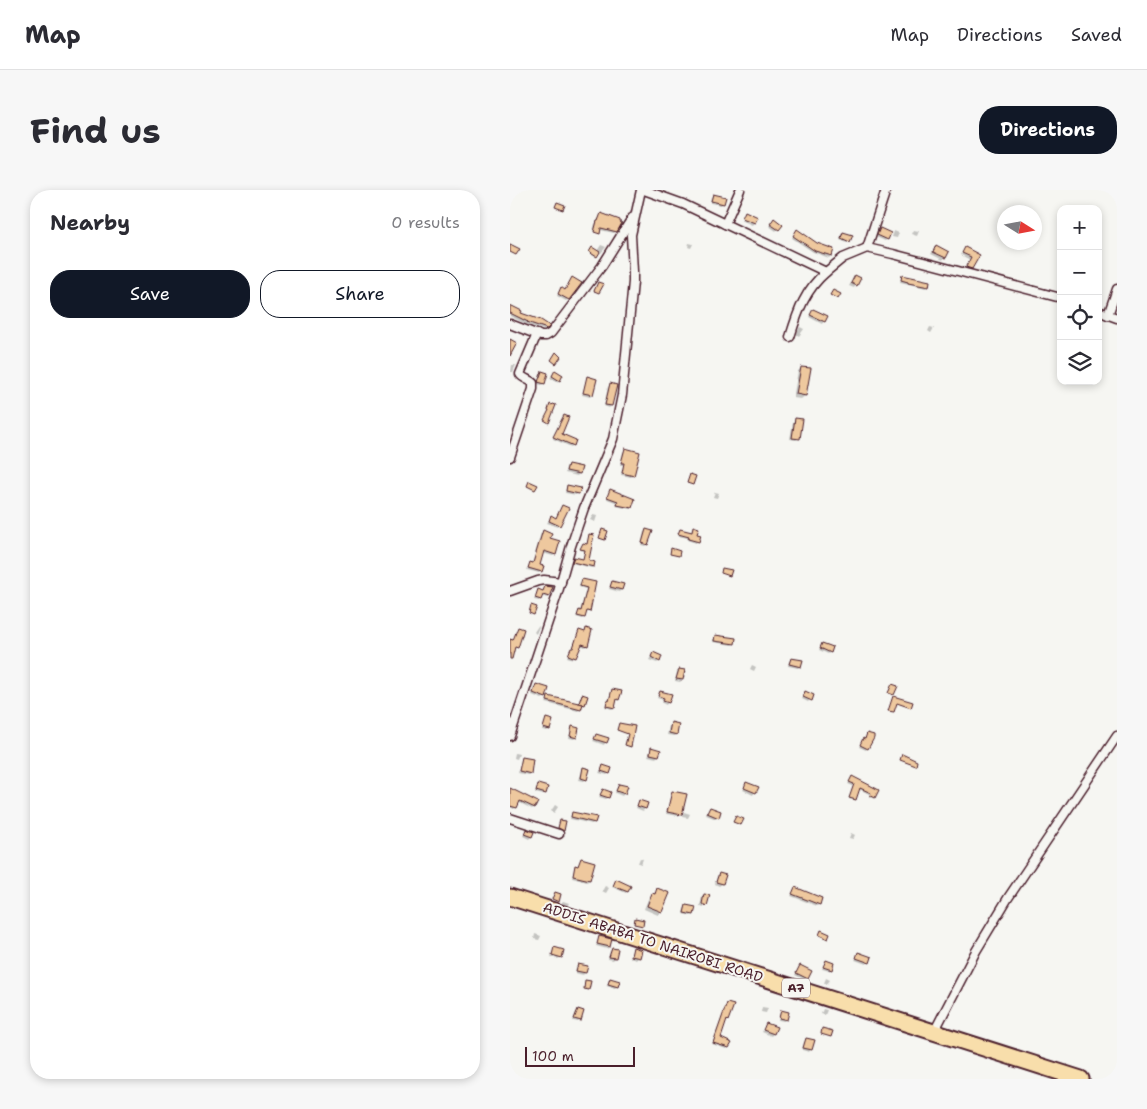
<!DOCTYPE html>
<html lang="en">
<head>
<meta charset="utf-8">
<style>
  body { margin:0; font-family:"Shantell Sans",sans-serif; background:#f7f7f7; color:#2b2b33 }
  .controls { position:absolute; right:15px; top:15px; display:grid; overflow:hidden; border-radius:10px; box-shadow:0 2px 8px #0003 }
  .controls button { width:45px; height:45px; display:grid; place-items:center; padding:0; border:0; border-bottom:1px solid #e1e1e2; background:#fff; color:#2b2b33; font:25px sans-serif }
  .compass { position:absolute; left:487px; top:15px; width:45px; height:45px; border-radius:50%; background:#fff; box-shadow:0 2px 8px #0003; rotate:101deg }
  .scale { position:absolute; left:15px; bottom:12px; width:110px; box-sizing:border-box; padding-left:5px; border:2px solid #4a1f2b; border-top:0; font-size:14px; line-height:18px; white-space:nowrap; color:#4a1f2b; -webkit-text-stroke:4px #f6f6f2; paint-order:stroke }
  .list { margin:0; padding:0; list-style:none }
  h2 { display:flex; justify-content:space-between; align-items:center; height:65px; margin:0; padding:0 20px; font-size:21px }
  h2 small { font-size:16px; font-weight:400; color:#7c7c81 }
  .actions { display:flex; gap:10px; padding:15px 20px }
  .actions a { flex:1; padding:11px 0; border:1px solid #111827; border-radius:20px; text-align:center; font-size:18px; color:#111827 }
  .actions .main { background:#111827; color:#fff }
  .icon { flex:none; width:28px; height:28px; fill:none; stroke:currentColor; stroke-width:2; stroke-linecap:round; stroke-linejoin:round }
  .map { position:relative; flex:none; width:607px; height:889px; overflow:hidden; border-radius:20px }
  header { display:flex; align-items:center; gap:30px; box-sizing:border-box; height:70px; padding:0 25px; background:#fff; border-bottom:1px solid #e1e1e2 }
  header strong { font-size:24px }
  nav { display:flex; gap:28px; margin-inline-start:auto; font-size:18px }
  .intro { display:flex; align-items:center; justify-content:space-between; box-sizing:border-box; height:120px; padding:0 30px }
  h1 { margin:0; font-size:35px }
  .button { padding:12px 22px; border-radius:20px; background:#111827; color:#fff; font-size:18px; font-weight:700 }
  main { display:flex; gap:30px; padding:0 30px }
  aside { flex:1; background:#fff; border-radius:20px; box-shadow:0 2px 8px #0003 }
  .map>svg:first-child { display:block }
</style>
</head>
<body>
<header>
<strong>Map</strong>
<nav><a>Map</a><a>Directions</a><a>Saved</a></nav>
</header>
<div class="intro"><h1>Find us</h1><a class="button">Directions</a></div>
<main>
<aside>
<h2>Nearby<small>0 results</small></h2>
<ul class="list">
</ul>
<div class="actions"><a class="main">Save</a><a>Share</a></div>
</aside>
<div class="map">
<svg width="607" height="889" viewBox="0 0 607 889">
  <rect width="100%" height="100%" fill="#f6f6f2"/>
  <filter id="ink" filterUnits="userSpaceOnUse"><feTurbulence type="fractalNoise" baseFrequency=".02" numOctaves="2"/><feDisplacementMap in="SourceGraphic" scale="10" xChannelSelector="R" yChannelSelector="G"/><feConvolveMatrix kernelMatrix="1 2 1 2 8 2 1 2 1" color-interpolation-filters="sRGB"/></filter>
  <g filter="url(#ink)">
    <!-- shadow -->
    <g fill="#0003">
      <polygon points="203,5 213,13 211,15 200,13 201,7"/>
      <polygon points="91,24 106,41 104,43 90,40 89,42 83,41 85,34"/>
      <polygon points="234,25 246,27 244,33 242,35 231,30"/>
      <polygon points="262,32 271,35 266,41 259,36"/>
      <polygon points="370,40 377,49 375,51 366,47"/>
      <polygon points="403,40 409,41 407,46 401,44"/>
      <polygon points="384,41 389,43 387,48 382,47"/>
      <polygon points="285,43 306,54 323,60 321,66 319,68 303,62 282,48"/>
      <polygon points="333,43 339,51 337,53 330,50 331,45"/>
      <polygon points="179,53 183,54 181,58 178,57"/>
      <polygon points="91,55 96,57 91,63 89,61 85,67 79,63 82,58 87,61"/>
      <polygon points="426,56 437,62 433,70 421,64"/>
      <polygon points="453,61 468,66 459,80 455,79 460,70 451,65"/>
      <polygon points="345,86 350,88 344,98 339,96"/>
      <polygon points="392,86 419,92 417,97 416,98 390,92"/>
      <polygon points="49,101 58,109 56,111 47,106"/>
      <polygon points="0,119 38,136 34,140 16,134 0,126"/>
      <polygon points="303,120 316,127 312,134 299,127"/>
      <polygon points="290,137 294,139 289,146 286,144"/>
      <polygon points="420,137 424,138 421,143 418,141"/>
      <polygon points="2,175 6,175 3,182 1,182"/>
      <polygon points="291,178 295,206 291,209 283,208 288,181"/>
      <polygon points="45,181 49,190 47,192 40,188"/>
      <polygon points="32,183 34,193 32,195 27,194 30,185"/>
      <polygon points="78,188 82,205 80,207 72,205 76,190"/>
      <polygon points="100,195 101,216 99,218 94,216 98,197"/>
      <polygon points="53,228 51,245 63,255 61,257 43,249"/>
      <polygon points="285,229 288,248 286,250 280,249 283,232"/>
      <polygon points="115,260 123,285 121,287 111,285 113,275 110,275 113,262"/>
      <polygon points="58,275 69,284 67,286 55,283 56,277"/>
      <polygon points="58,296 68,303 66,305 55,303 56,298"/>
      <polygon points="99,302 121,318 120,319 106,316 108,313 97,309"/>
      <polygon points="205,302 209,303 207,308 203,307"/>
      <polygon points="52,317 49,335 47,337 37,333 41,327 46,329"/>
      <polygon points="83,325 87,326 85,332 80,330"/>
      <polygon points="183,338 186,345 189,346 186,353 177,350 178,348 168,346 170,340 181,343"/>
      <polygon points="136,340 137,354 135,356 131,355 134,342"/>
      <polygon points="33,342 39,349 45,364 43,366 32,363 28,376 31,381 29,383 17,380 19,375 21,374 22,374 31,343"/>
      <polygon points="80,346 77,371 83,377 82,378 62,373 64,368 73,370 75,361 70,360 72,356 76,355"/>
      <polygon points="72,390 84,393 78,421 76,422 73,429 66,427 68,423 70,422 76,399 69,397 70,392"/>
      <polygon points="102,392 111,400 109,402 99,399"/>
      <polygon points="35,397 38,407 37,408 31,406 29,411 24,410 27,402 28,400 33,402"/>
      <polygon points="28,436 29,437 26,444 24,442"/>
      <polygon points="76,440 77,455 75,457 70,455 63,469 57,467 60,461 62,459 68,443 74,443"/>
      <polygon points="205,447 224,453 222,455 203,452 203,449"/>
      <polygon points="312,454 320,462 318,464 309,460"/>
      <polygon points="143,463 149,471 147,473 139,470"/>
      <polygon points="282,469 290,476 288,478 278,476 279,471"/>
      <polygon points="242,475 246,477 244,481 240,479"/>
      <polygon points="169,480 172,490 170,492 165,491 167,482"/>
      <polygon points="26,495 35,507 32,509 22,505 24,497"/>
      <polygon points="102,500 108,509 106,511 104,517 102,519 95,517"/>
      <polygon points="150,502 158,512 156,515 152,513 153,510 147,508"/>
      <polygon points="296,502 303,506 298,512 292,509"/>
      <polygon points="72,505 74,514 68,521 36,513 39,507 68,514 70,507"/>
      <polygon points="37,529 39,539 37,541 32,540 35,531"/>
      <polygon points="161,534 166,544 164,546 157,545 159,536"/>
      <polygon points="63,538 66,547 64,549 59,548 61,540"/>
      <polygon points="357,544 357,558 356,560 349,557 352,551 354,550"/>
      <polygon points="87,545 97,549 94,555 83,551"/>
      <polygon points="142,559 149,561 148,566 146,568 138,566 140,561"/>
      <polygon points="5,563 9,564 7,569 4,568"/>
      <polygon points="13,568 20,584 18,585 8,583 11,570"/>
      <polygon points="93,576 99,583 97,585 89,583"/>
      <polygon points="74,579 76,589 74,591 69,590 72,581"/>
      <polygon points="342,588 368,601 364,607 363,608 360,607 361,605 349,599 345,609 344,610 339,609 343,596 338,594"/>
      <polygon points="237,594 247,598 243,605 233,600"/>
      <polygon points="109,595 114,604 112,606 105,603 107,597"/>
      <polygon points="28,596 35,603 33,605 25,603 26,598"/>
      <polygon points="93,600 98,607 96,609 89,607"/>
      <polygon points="0,601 24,617 22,619 8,612 4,619 0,617"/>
      <polygon points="163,602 175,605 170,625 169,626 156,624 161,604"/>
      <polygon points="129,611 135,618 133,621 126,618"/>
      <polygon points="45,615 48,617 44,623 41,621"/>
      <polygon points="200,618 208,627 206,629 196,625"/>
      <polygon points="174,622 180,624 178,628 172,627"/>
      <polygon points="63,623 84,632 82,634 60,629 61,625"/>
      <polygon points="16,640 21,647 19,649 13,646"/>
      <polygon points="341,643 345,645 343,649 339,648"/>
      <polygon points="130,668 133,669 131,674 128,673"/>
      <polygon points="71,670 79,690 77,692 62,688 64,679 67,677"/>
      <polygon points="209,684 214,686 212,694 209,696 205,694 207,686"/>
      <polygon points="106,690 117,701 116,703 102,697"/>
      <polygon points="95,696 99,698 96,703 92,701"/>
      <polygon points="285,699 309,714 307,716 281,706"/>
      <polygon points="148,700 151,721 148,725 134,719 139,707"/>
      <polygon points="194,705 196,715 194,717 190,716 192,707"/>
      <polygon points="53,711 59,713 56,717 50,715"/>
      <polygon points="176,716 183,724 181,726 173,724 174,719"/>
      <polygon points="25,744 31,746 29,750 24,749"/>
      <polygon points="90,748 99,757 97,759 86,756 88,750"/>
      <polygon points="45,759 50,767 48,769 41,767 43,761"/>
      <polygon points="102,759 105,768 103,770 98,769 100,761"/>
      <polygon points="124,759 128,768 126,770 120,768 122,761"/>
      <polygon points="349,764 359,772 356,774 345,770"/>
      <polygon points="316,771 321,779 319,781 312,779"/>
      <polygon points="68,775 75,783 73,785 65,783 66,777"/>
      <polygon points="290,776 297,788 295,790 285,785"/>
      <polygon points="316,788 320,790 317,794 314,793"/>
      <polygon points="100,789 107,796 105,798 96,796"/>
      <polygon points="218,814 223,816 209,848 218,857 216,859 202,854 216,816"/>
      <polygon points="252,817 258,818 256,823 251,822"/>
      <polygon points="313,819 317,820 315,825 311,824"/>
      <polygon points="68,820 70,830 68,832 63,831 66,822"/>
      <polygon points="272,821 276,829 274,831 268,830 270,823"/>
      <polygon points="256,834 263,844 261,846 252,842"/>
      <polygon points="296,849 301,859 299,862 292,860 294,852"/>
    </g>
    <!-- building -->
    <g fill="#eec89e" stroke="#4a1f2b">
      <polygon points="203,4 216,7 214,14 201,11"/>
      <polygon points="47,12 55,15 53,20 45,17"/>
      <polygon points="235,21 248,27 245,33 232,28"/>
      <polygon points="91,23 110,30 110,32 112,33 107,42 91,38 90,44 84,42 87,31 88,31"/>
      <polygon points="264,28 273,35 269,40 260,34"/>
      <polygon points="370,38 381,43 378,50 367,45"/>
      <polygon points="287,39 307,53 324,59 322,66 305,61 283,46"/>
      <polygon points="333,42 343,45 340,52 331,48"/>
      <polygon points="0,54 10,59 6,65 0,62"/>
      <polygon points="426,55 439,62 436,68 423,62"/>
      <polygon points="82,57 90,62 87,67 79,62"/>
      <polygon points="455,57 470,65 462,79 456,77 461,67 452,63"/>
      <polygon points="345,85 351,88 347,96 341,93"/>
      <polygon points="392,85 420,91 419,97 398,93 398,92 391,90"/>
      <polygon points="62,87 72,93 59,110 48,104 51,97 55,100"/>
      <polygon points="88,92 94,94 89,103 84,101"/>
      <polygon points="323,100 331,104 328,109 320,105"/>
      <polygon points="0,115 12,121 11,123 31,130 40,136 37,139 17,132 18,132 0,123"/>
      <polygon points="303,119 318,126 315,132 300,125"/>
      <polygon points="0,149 7,153 0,166"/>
      <polygon points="46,162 51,167 46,174 41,170"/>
      <polygon points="291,177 301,178 296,206 286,204"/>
      <polygon points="45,180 53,185 50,191 42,186"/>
      <polygon points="32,181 38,183 35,194 28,192"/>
      <polygon points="77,186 87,189 83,205 73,203"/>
      <polygon points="100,193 107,195 102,216 95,215"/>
      <polygon points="40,214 42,215 43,214 46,215 39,233 34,230 39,220 38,220"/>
      <polygon points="54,225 59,227 52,244 66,250 64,256 43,247"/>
      <polygon points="285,228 293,229 290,249 282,248"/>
      <polygon points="115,258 130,262 124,286 112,283 114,273 111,273"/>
      <polygon points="58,274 72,277 70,284 56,281"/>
      <polygon points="180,284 186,286 183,295 177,293"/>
      <polygon points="19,291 28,295 25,300 17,296"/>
      <polygon points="57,295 71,298 69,304 56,301"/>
      <polygon points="100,299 125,309 122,318 107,315 108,311 97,307"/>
      <polygon points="52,315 59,318 50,336 39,331 41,325 46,328"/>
      <polygon points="183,336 189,338 187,344 191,345 189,352 178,349 179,347 168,344 170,339 182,342"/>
      <polygon points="92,339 98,341 95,350 89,348"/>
      <polygon points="136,339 143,341 138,355 132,353"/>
      <polygon points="33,340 42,344 40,348 50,351 46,365 34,361 30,375 34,376 32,382 18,378 20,372 23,373"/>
      <polygon points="79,344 84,345 79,370 85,372 84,377 62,372 64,367 73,369 75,360 70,359 73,353 77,354"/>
      <polygon points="161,358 170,361 169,366 160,364"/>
      <polygon points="212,378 222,380 220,386 211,383"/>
      <polygon points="72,389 86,392 80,422 77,421 75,428 67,426 69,420 71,421 77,398 70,396"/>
      <polygon points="102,391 114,394 112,400 100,397"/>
      <polygon points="35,396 43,397 39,407 33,405 31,410 25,408 28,399 33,401"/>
      <polygon points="21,415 27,417 24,425 19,423"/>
      <polygon points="8,437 14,439 8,458 5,457 2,469 0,469 0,449 3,450"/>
      <polygon points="76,438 82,440 78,456 72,454 66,468 58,465 61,458 63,458 69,440 75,442"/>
      <polygon points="205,445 226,448 225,454 204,451"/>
      <polygon points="312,453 323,457 321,463 310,458"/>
      <polygon points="143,462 152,466 150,472 141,467"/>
      <polygon points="281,468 293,470 291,477 279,474"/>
      <polygon points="169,479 175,480 173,490 166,489"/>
      <polygon points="26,494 39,498 36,508 23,503"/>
      <polygon points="382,494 388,496 384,505 378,503"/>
      <polygon points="102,499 112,501 109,510 107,509 105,518 96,516 97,510 99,511"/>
      <polygon points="150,501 162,504 159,513 153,511 154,508 148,506"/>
      <polygon points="295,501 304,505 302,511 293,507"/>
      <polygon points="72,504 78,506 75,515 69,513"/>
      <polygon points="38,506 73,514 71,520 37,511"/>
      <polygon points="383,506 403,512 401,518 387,513 384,522 378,521"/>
      <polygon points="36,528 43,530 40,540 33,538"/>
      <polygon points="161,532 169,534 167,545 159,543"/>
      <polygon points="109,533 125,536 121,557 115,555 118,544 107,540"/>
      <polygon points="62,536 69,538 67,548 60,546"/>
      <polygon points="357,543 364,545 364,548 358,559 350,555 353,548 355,549"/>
      <polygon points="86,544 99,548 97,553 84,549"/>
      <polygon points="141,557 151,560 149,566 140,564"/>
      <polygon points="392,564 407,571 406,576 390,570"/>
      <polygon points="12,567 23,569 21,584 9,581"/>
      <polygon points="93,575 102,578 100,584 91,581"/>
      <polygon points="73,577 80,579 77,590 71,588"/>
      <polygon points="342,586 369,600 365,608 360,605 361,603 350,598 346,610 339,608 344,594 339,592"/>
      <polygon points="236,592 249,597 246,603 234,598"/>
      <polygon points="28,594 38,597 36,604 26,601"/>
      <polygon points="109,594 118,596 115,604 106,601"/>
      <polygon points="0,598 28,612 25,618 10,611 7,618 0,616"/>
      <polygon points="93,599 101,602 99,608 90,605"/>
      <polygon points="162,601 177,604 172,625 157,622"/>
      <polygon points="129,610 138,613 136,619 127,616"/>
      <polygon points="200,617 211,621 209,628 197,623"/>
      <polygon points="62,622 87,627 85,633 61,627"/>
      <polygon points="226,626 234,629 231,635 223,632"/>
      <polygon points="50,630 56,631 54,641 48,638"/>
      <polygon points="16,639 24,642 22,647 14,644"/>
      <polygon points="71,668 85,672 80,690 63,686 65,675 68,676"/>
      <polygon points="209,683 216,685 213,694 206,692"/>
      <polygon points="106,689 121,696 118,702 103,696"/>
      <polygon points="285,697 312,708 310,715 282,704"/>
      <polygon points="147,698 160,703 152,722 137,716 142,703 145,704"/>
      <polygon points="45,702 51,704 49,712 42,709"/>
      <polygon points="194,704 200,705 197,716 192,714"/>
      <polygon points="176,715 186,717 184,725 174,723"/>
      <polygon points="125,728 134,730 133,736 124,734"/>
      <polygon points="311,740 320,744 318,749 309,745"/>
      <polygon points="89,746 102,749 100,757 87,754"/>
      <polygon points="44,757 54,760 52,768 42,765"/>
      <polygon points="123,757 132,760 130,768 121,766"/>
      <polygon points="102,758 108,759 106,768 99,767"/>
      <polygon points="348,762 362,767 360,773 346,768"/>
      <polygon points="316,770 324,773 322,780 313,777"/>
      <polygon points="68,774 78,776 76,783 66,781"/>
      <polygon points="290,775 302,781 298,789 286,783"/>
      <polygon points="100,788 110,791 108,797 98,794"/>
      <polygon points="75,790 81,791 79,800 74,799"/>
      <polygon points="217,813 224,815 218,831 217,830 211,848 222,853 219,858 203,853"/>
      <polygon points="68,819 74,821 71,831 64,829"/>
      <polygon points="271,820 279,822 277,830 269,828"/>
      <polygon points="256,833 267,837 264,844 253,840"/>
      <polygon points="312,838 323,841 321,847 311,844"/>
      <polygon points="296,848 305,850 302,860 293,858"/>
    </g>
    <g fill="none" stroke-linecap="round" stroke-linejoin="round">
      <defs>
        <g id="street">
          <polyline points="134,0 173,14 316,82 333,68 357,58 383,64 551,108"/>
          <polyline points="215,34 230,0"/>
          <polyline points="357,58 376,0"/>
          <polyline points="588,121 607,128"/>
          <polyline points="598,125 607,99"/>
          <polyline points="0,134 31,146 36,146 41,143 92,76 122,28"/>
          <path d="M280,147C288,121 295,100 316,82"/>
          <path d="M0,267L23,199V193C19,189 13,189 10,184L27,144"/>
          <polyline points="0,401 28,391 34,390 51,392"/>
          <polyline points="0,546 48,402 61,356 74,318 103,249 112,205 123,92 123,81 121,45 131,0"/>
          <polyline points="0,628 49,644"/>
          <polyline points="424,842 466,761 498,708 607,546"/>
        </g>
        <polyline id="highway" points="0,707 571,889"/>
      </defs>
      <!-- street casing -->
      <use href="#street" stroke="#4a1f2b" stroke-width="11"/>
      <!-- highway casing -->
      <use href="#highway" stroke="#4a1f2b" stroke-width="19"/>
      <!-- street -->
      <use href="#street" stroke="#f6f6f2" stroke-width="8"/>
      <!-- highway -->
      <use href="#highway" stroke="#f8deab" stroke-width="15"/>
    </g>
  </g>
  <g text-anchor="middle" stroke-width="4" stroke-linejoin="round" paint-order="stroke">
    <!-- shield labels -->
    <rect fill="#f6f6f2" stroke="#7e6067" stroke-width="1" x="272" y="788.5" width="28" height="19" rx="4"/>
    <g font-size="12" font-weight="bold" fill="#4a1f2b">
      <text x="286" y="802">A7</text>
    </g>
    <!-- street labels -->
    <g font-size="14" fill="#4a1f2b" stroke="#f6f6f2">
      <text transform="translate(143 752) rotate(18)" y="5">ADDIS ABABA TO NAIROBI ROAD</text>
    </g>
  </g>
</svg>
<div class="controls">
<button>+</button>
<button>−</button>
<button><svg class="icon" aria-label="locate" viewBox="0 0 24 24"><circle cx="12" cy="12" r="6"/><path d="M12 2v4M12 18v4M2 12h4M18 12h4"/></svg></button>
<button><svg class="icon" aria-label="layers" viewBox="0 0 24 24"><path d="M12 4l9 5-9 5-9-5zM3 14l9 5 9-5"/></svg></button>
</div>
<svg class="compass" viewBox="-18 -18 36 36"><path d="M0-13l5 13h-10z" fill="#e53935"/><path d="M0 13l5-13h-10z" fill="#7c7c81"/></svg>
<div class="scale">100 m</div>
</div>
</main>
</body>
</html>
